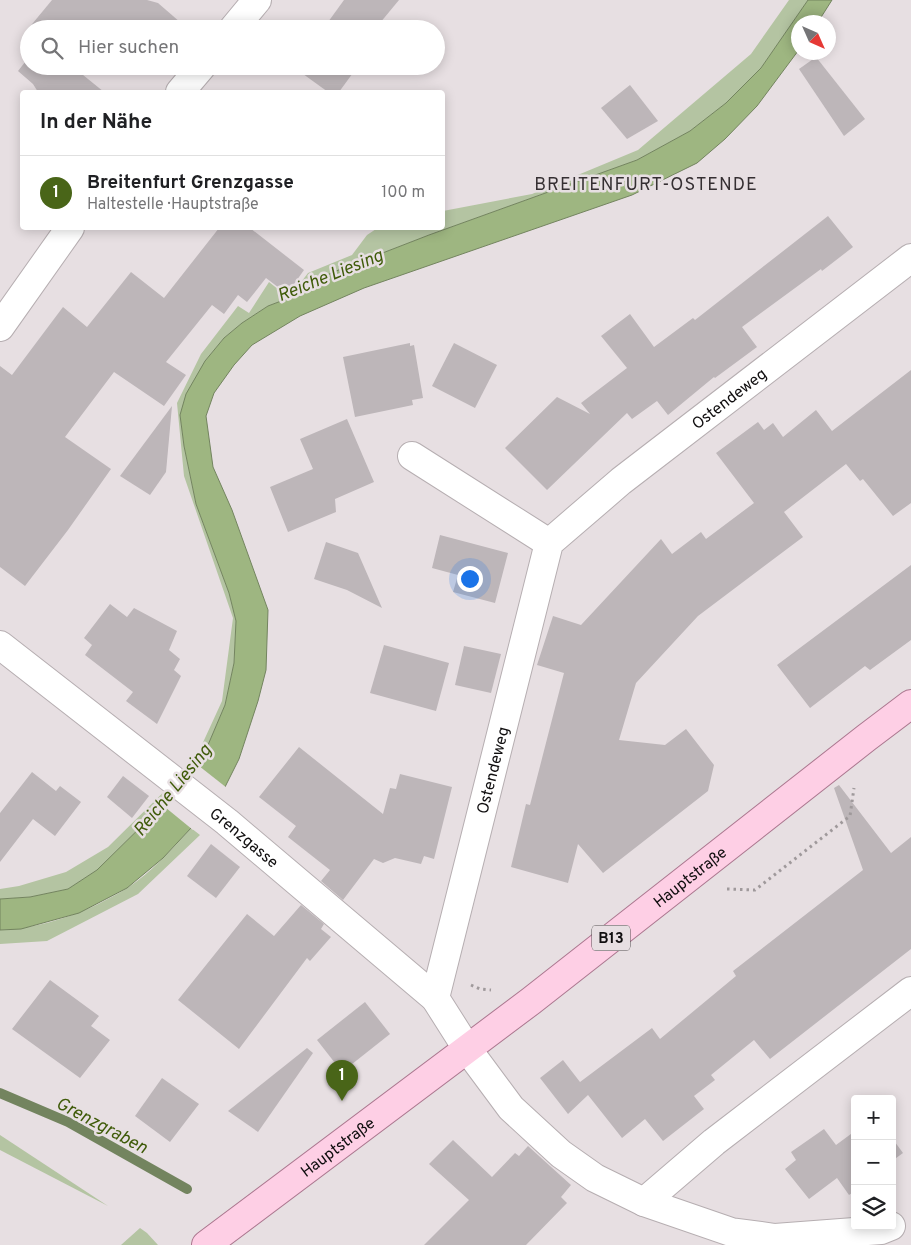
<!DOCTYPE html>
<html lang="de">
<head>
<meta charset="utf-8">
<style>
  body { margin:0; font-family:Overpass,sans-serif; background:#f6f6f6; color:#202124 }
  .controls { position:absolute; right:15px; bottom:15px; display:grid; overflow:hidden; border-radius:5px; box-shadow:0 2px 12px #0003 }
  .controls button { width:45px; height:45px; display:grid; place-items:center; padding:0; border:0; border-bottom:1px solid #e0e0e0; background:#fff; color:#202124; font:25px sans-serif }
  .compass { position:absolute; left:791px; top:15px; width:45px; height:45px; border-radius:50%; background:#fff; box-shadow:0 2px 12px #0003; rotate:135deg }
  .you { position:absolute; left:469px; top:578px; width:18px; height:18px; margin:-12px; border:4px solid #fff; border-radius:50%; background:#1a73e8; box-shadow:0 0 0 8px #1a73e833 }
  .badge { display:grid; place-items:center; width:32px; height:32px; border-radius:50%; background:#496518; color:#fff; font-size:16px; font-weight:700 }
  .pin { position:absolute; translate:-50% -41px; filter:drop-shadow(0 1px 2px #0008) }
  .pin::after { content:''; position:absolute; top:26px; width:18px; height:15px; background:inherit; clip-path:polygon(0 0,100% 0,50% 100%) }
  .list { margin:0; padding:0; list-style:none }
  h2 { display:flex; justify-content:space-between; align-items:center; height:65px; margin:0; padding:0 20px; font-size:21px }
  h2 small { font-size:16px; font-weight:400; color:#757577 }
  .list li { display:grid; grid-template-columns:32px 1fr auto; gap:15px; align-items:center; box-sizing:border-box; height:75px; padding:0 20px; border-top:1px solid #e0e0e0 }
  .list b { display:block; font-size:19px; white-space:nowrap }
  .list p { margin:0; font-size:16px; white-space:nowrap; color:#757577 }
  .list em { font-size:16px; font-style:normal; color:#757577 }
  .icon { flex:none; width:28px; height:28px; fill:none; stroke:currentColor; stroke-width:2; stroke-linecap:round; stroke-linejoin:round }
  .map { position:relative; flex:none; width:911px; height:1245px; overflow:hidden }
  .search { position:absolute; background:#fff; box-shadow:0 2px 12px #0003; left:20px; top:20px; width:425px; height:55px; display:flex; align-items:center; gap:12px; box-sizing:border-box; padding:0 18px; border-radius:28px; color:#757577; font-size:19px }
  .panel { position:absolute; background:#fff; box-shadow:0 2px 12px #0003; left:20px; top:90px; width:425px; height:140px; border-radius:5px }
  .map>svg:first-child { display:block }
</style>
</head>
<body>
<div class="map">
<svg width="911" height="1245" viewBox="0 0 911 1245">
  <rect width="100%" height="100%" fill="#e7dfe2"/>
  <!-- green -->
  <g fill="#b4c4a2">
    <polygon points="789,0 808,0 761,68 726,103 690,131 637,160 429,235 331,273 289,298 268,306 242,323 224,338 205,361 180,415 184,446 196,504 229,593 236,621 234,663 225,705 205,752 158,810 97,870 68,889 30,897 0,899 0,889 19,886 66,872 108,847 194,762 222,701 233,618 184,476 177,403 201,354 238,306 249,313 269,282 289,298 308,273 352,255 367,235 376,229 381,228 442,228 443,211 532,194 638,150 751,54"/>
    <path d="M191,828L200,835L138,894L47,941L0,944V930C44,928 89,912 127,888C151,873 172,849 191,828Z"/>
    <polygon points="0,1135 108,1206 0,1150"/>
    <polygon points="140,1228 147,1233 158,1245 121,1245"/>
  </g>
  <!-- water -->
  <polygon fill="#9eb681" stroke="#73845f" points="808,0 832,0 818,22 798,22 798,51 757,106 725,139 697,163 632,195 364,288 300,316 252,345 234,365 214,393 206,416 213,467 232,510 268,610 266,670 258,701 239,759 225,787 191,828 163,858 127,888 79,913 21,929 0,930 0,899 30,897 68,889 97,870 158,810 205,752 225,705 234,663 236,621 229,593 196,504 184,446 180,415 186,394 205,361 224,338 242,323 268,306 289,298 331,273 429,235 637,160 690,131 726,103 761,68"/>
  <!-- pier -->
  <polygon fill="#e7dfe2" points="194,762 227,788 193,830 160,803"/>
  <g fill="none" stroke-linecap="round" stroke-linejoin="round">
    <!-- stream -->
    <polyline stroke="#73845f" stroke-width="10" points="0,1093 68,1122 187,1189"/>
  </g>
  <!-- building -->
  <g fill="#bdb6b9">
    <polygon points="52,0 147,0 158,3 188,29 28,29"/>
    <polygon points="344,0 399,0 375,29 323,29"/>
    <polygon points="29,57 29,66 72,66 104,92 38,92 33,84 18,71"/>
    <polygon points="816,57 865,119 844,136 799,69"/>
    <polygon points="292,66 358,66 339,92 328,92"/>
    <polygon points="630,85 658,121 627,139 601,108"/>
    <polygon points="828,216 853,247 822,271 821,269 742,327 757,347 715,378 714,377 668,415 657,401 632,419 627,413 547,490 505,448 557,397 590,414 581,403 627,368 601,336 630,314 654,347 693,318 695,320"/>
    <polygon points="219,228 250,228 304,270 287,294 266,278 247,302 238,295 224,314 212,305 166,362 186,375 164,406 114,372 65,437 111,469 68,530 25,586 0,567 0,366 12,375 63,307 87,327 131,272 164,298"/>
    <polygon points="410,343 410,346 414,345 423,398 412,400 413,405 355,417 343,357"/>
    <polygon points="454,343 497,365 475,408 432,386"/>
    <polygon points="911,370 911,503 893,516 863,479 860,481 846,464 784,512 803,537 698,616 636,683 619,740 665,745 686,729 714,765 708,791 603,873 578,844 568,883 511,867 526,804 530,805 564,673 537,665 553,616 581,625 661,539 672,554 701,532 706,539 754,503 716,453 758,422 764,430 773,423 783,437 816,410 832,431"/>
    <polygon points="172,406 166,472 150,495 120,476"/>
    <polygon points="347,419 374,482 335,499 336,512 288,532 270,487 313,469 300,439"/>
    <polygon points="440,535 508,553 495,603 453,592 458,575 432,568"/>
    <polygon points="326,542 358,553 382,608 347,590 314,579"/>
    <polygon points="911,565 911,640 870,670 865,666 810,708 777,665"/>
    <polygon points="110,604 127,617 134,608 177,631 169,650 180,659 174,670 181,676 157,724 126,701 133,692 85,655 92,645 84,638"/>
    <polygon points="384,645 449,663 436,711 370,693"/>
    <polygon points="464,646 501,654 491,693 455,685"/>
    <polygon points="299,747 383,814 390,788 396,789 400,774 452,787 434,859 424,856 421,864 395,858 383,863 374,859 343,900 321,881 330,870 288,837 296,826 259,797"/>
    <polygon points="32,772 56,791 60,786 81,802 55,836 33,819 0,862 0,813"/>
    <polygon points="123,776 149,796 132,818 107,797"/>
    <polygon points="839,785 891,853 911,837 911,949 770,1059 754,1040 711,1075 715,1080 694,1096 704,1109 663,1141 645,1119 622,1138 588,1095 568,1114 540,1078 563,1060 580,1082 652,1028 660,1039 736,976 733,971 863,870 834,788"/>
    <polygon points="211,844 240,867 216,898 187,876"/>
    <polygon points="301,905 324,924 321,929 331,937 310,961 307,958 239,1049 178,1000 247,914 274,936"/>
    <polygon points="50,980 99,1016 91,1026 110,1040 80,1078 12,1029"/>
    <polygon points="365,1002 390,1034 342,1072 317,1040"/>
    <polygon points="307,1048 313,1053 258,1132 228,1111"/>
    <polygon points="162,1078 199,1104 170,1142 135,1116"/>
    <polygon points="824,1129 836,1145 855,1131 855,1191 849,1195 837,1178 809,1199 785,1169 796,1160 791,1152"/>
    <polygon points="892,1138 903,1153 892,1161"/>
    <polygon points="453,1140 492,1177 515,1153 519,1156 528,1146 571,1185 561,1197 567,1203 526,1245 424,1245 469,1200 429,1164"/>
  </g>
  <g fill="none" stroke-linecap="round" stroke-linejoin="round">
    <defs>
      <g id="street">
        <polyline points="233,29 257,0"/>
        <polyline points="180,92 202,66"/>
        <polyline points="0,327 70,228"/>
        <polyline points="412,456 549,543"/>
        <path id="s1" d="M0,645L227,822L435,998L468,1050L511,1108L561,1154L595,1178L644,1202L731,1232L775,1238L881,1230L891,1226"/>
        <path id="s2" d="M435,998L549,543L621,481L911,258"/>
        <polyline points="644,1202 714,1142 911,991"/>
      </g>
      <g id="primary">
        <path id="s3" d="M206,1245L531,1001L866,738L911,704"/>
      </g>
    </defs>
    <!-- street casing -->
    <use href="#street" stroke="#b6aeb1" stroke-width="30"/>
    <!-- primary casing -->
    <use href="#primary" stroke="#ab778f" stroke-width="30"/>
    <!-- path -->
    <g stroke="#9f999b" stroke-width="3" stroke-dasharray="2.5 4" stroke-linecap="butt">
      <polyline points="727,889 755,890 850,816 854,788"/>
      <polyline points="471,985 480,989 491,990"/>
    </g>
    <!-- street -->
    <use href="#street" stroke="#fff" stroke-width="28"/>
    <!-- primary -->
    <use href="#primary" stroke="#fecfe5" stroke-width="28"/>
  </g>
  <g text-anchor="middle" stroke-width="5" stroke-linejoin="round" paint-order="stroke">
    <!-- shield labels -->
    <rect fill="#e7dfe2" stroke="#504d4e" stroke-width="1" x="592" y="925.5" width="38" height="25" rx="4"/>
    <g font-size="15" font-weight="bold" fill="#100e0f">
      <text x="611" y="943">B13</text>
    </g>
    <!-- street labels -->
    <g font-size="16" fill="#100e0f" stroke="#e7dfe2">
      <text dy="6" stroke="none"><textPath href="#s2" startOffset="700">Ostendeweg</textPath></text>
      <text dy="6" stroke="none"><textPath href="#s2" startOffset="235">Ostendeweg</textPath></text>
      <text dy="6" stroke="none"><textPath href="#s1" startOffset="311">Grenzgasse</textPath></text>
      <text dy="6" stroke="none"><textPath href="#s3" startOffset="608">Hauptstraße</textPath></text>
      <text dy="6" stroke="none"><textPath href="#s3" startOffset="164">Hauptstraße</textPath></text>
    </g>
    <!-- neighbourhood labels -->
    <g font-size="18" letter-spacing="1" fill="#352f32" stroke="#e7dfe2">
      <text x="646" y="190">BREITENFURT-OSTENDE</text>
    </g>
    <!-- water labels -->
    <g font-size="18" font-style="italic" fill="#3f5b09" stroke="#e7dfe2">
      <text transform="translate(330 275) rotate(-22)" y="6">Reiche Liesing</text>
      <text transform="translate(172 790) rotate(-51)" y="6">Reiche Liesing</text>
      <text transform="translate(102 1125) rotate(28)" y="6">Grenzgraben</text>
    </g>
  </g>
</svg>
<div class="controls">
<button>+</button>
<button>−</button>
<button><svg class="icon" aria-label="layers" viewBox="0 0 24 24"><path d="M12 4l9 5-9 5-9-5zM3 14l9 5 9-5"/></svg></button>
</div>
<svg class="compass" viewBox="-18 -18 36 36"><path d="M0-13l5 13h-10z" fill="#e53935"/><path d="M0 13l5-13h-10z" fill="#757577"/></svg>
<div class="you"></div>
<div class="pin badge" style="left:342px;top:1101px">1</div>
<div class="search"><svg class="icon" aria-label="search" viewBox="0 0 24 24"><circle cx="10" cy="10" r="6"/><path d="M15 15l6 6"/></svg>Hier suchen</div>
<section class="panel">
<h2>In der Nähe<small></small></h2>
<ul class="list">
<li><span class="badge">1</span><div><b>Breitenfurt Grenzgasse</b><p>Haltestelle · Hauptstraße</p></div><em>100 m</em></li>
</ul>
</section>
</div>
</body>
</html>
